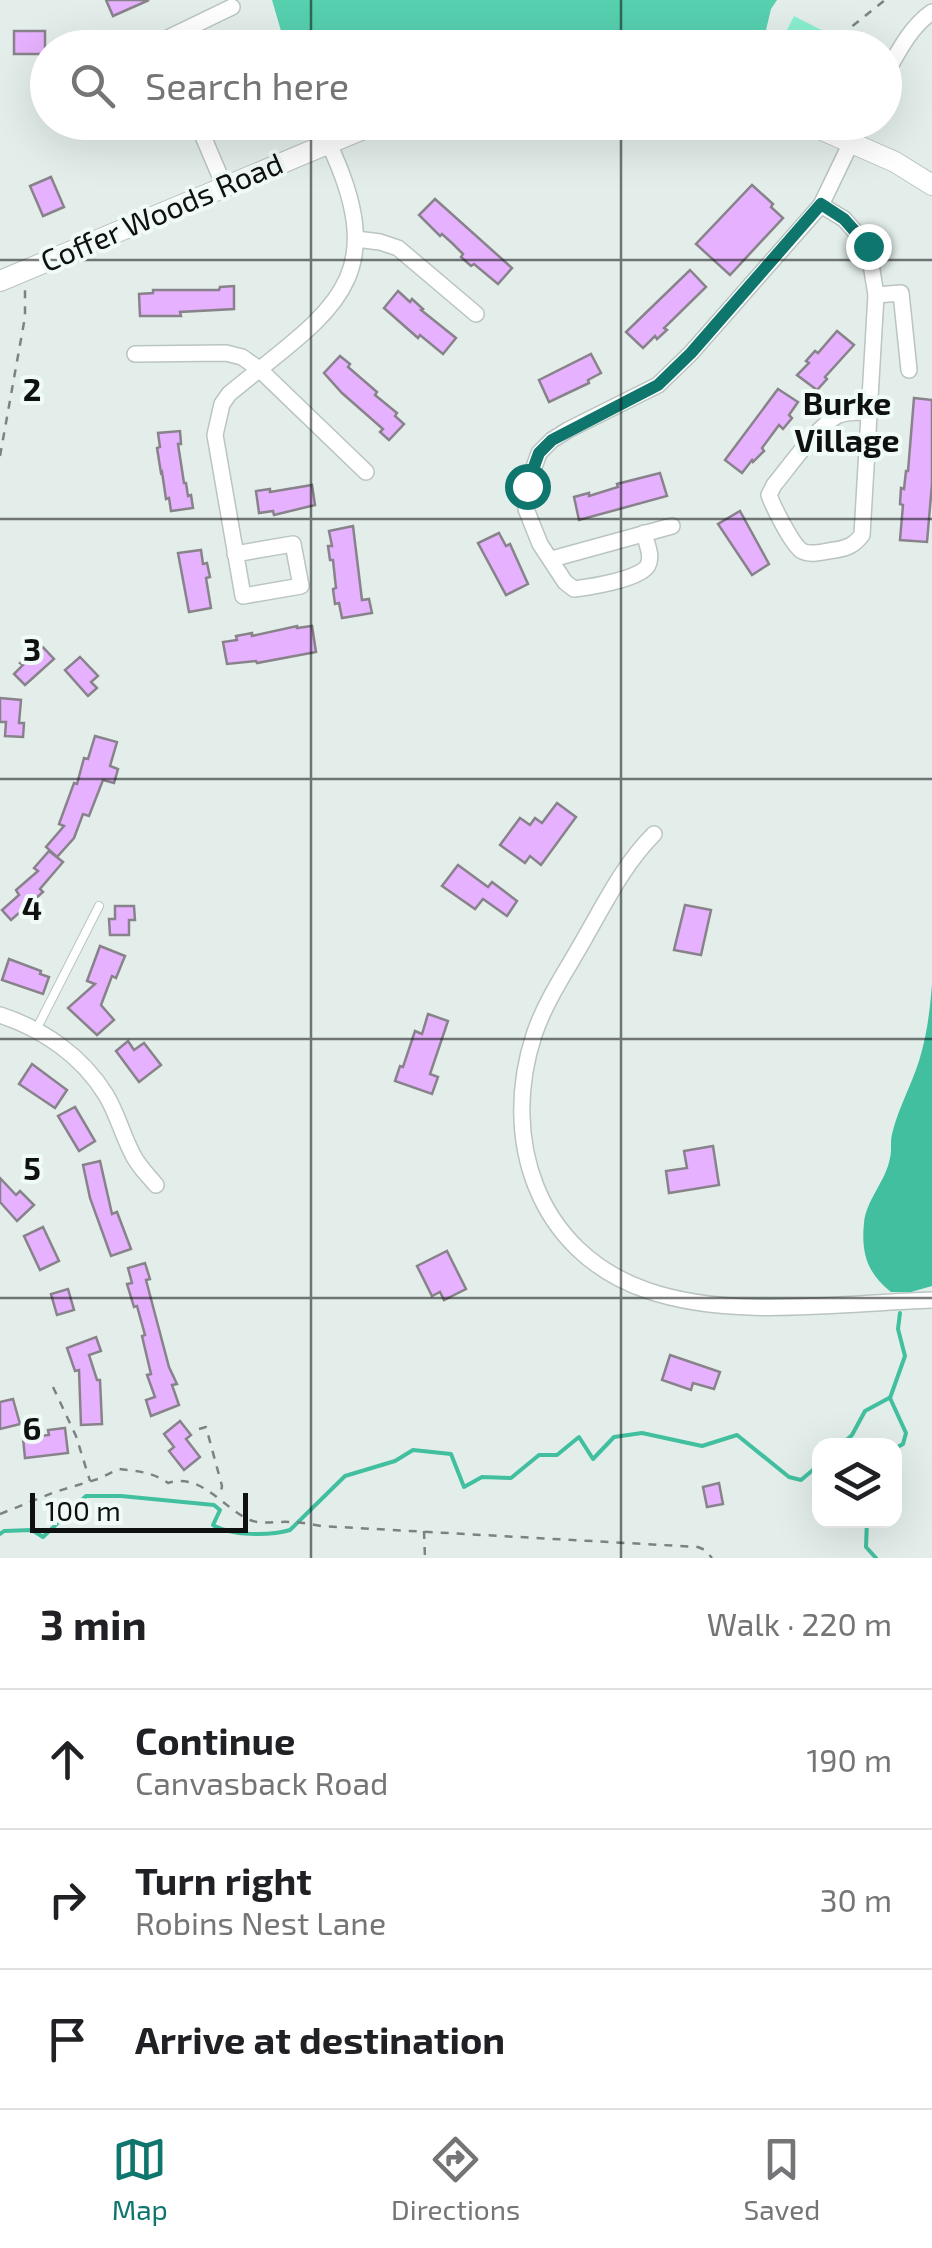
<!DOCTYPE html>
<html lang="en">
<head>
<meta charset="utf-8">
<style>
  body { margin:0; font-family:"Exo 2",sans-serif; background:#f2f2f2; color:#202124 }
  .controls { position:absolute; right:30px; bottom:30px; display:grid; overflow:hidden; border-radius:20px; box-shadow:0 10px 40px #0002 }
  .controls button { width:90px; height:90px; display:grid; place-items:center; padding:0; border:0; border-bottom:2px solid #e0e0e0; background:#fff; color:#202124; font:50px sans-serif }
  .scale { position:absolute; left:30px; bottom:25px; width:218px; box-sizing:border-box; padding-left:10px; border:5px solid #0e1110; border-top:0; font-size:28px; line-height:35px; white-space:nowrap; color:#0e1110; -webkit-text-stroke:8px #f0fbf7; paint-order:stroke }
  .stop { position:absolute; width:30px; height:30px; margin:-22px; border:8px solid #0f766e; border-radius:50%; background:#fff }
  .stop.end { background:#0f766e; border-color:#fff; box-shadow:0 2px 10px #0008 }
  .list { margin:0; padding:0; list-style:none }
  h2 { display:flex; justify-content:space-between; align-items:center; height:130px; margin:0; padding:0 40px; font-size:42px }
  h2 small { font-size:32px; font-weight:400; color:#757577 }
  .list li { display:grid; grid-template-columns:65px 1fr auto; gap:30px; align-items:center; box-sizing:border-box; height:140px; padding:0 40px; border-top:2px solid #e0e0e0 }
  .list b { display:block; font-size:38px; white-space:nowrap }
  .list p { margin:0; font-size:32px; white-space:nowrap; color:#757577 }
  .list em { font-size:32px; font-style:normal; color:#757577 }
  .icon { flex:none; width:55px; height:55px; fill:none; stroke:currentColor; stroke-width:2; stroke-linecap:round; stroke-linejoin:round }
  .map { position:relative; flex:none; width:932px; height:1558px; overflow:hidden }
  .search { position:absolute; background:#fff; box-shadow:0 10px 40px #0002; left:30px; right:30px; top:30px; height:110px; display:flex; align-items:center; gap:25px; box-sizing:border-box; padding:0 35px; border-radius:55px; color:#757577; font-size:38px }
  .sheet { height:550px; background:#fff }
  nav { display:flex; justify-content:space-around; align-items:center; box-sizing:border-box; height:140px; border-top:2px solid #e0e0e0; background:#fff; font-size:28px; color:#757577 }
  nav a { display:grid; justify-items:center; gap:5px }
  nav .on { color:#0f766e }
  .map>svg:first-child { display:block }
</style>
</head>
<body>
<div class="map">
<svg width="932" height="1558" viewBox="0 0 932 1558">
  <rect width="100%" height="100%" fill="#e3eeea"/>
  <!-- green -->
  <polygon fill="#8aefd1" points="794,16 845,42 842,47 779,46"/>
  <!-- forest -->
  <polygon fill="#56d0af" points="272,0 777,0 771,9 762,47 286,48"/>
  <!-- water -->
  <path fill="#42bf9f" d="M932,984V1286L911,1292H891C867,1273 861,1253 864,1223C866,1200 886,1181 890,1158C892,1150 890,1142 892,1134C898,1109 911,1086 919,1061C927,1035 930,1010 932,984Z"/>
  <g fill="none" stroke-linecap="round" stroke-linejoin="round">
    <!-- stream -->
    <g stroke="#42bf9f" stroke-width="4">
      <polyline points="840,1446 852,1435 865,1411 889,1398"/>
      <polyline points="894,1449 903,1444 906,1433 890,1398 905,1356 898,1329 900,1313"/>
      <polyline points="867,1520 866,1547 876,1558"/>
      <path d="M0,1534L4,1531L32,1530L43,1537L86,1496H121L214,1505L220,1510L213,1525C231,1536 270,1536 290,1530L345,1476L395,1461L413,1450L451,1454L464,1487L482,1477L511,1478L539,1455H557L579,1437L593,1459L614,1437L642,1433L702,1446L737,1435L789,1477L801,1480L820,1464"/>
    </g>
  </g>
  <!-- building -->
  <g fill="#e6b1fe" stroke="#88838a" stroke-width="2.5">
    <polygon points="106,0 149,0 113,16"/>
    <rect x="14" y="31" width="31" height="23"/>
    <polygon points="51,177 64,207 43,216 30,186"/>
    <polygon points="752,185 773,204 771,207 783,218 730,275 696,244"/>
    <polygon points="435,199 512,268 498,284 474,264 471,266 461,257 463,254 452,243 442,234 440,236 419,215"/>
    <polygon points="690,270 706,287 664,328 667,330 657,339 655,336 643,348 626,332"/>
    <polygon points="234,286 234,309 180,312 181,316 140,316 139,294 153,293 153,290 219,290 220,287"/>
    <polygon points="398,291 410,302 412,299 423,309 421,310 456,338 443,354 420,335 418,338 384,308"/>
    <polygon points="837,331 854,345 825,377 827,379 817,390 797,375 809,363 806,361 815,351 818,353"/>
    <polygon points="591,354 601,373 588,380 589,383 549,402 539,380"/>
    <polygon points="340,356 350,364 348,367 377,392 375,395 397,413 395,416 404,424 389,440 380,432 383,429 342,393 324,373"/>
    <polygon points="778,389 798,402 789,415 792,418 783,429 779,425 762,448 764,451 753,462 752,460 742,473 725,460"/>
    <polygon points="914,398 932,400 932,484 927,542 900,540 903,505 900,504 901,488 904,489 906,471 908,471"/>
    <polygon points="180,431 181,444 178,444 184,483 186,483 188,496 191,495 193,508 171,511 169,498 166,499 162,472 161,473 157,448 160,447 158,433"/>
    <polygon points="660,473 667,496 579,520 574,497 589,493 589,496 618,487 617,484"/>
    <polygon points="312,485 315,505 274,515 273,511 259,513 256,491 270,489 270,492"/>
    <polygon points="740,511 769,564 752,575 718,524"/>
    <polygon points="353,526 362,600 369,599 372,613 342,618 339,603 335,604 333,589 336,588 333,560 330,560 328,546 332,546 329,531"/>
    <polygon points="499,533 506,546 510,544 528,584 506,595 478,543"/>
    <polygon points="201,550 203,564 207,563 210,577 206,578 211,608 189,612 178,553"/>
    <polygon points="297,626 297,628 312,626 316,652 257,663 256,661 227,664 223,642 237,640 236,636 252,633 252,636"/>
    <polygon points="40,644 54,659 25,685 14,674 23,665 20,663"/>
    <polygon points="80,657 98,676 91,682 97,688 88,696 65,670"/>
    <polygon points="0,698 21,700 19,723 24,723 23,737 5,736 6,722 0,722"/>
    <polygon points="95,736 117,742 110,766 118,769 114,783 103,780 89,816 83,814 74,838 57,857 46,847 64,826 59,824 74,783 77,784 84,758 88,759"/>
    <polygon points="557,803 576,817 541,865 530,856 525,863 500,845 520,818 530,825 535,818 542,823"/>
    <polygon points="49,851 63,862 40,889 43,892 11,920 2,910 19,895 16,890 38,871 34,868"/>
    <polygon points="458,865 488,887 492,882 517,901 507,916 483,899 475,909 442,886"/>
    <polygon points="685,905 711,910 701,955 674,950"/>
    <polygon points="115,906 134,906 135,920 129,920 129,935 110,935 109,919 115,919"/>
    <polygon points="100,946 125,956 116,978 112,976 101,1005 114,1020 97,1035 68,1008 95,984 87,981"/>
    <polygon points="9,959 41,971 40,974 49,977 43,994 2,980"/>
    <polygon points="428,1014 448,1021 430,1074 438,1077 432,1094 395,1081 400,1066 403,1067 415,1031 422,1034"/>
    <polygon points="128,1041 134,1050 144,1043 161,1065 139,1082 116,1051"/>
    <polygon points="32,1064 67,1090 55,1108 19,1084"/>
    <polygon points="75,1107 95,1141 79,1151 58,1116"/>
    <polygon points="713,1146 719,1185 669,1193 666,1171 687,1168 684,1151"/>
    <polygon points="100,1161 112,1214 117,1212 131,1249 111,1256 90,1198 83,1165"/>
    <polygon points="0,1178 16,1195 20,1191 34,1205 17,1221 0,1202"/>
    <polygon points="43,1227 59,1261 40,1270 24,1236"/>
    <polygon points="447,1251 466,1289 444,1300 440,1292 432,1296 417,1266"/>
    <polygon points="145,1263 150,1279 146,1280 169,1367 177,1384 172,1385 179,1405 151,1416 146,1400 155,1397 147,1375 151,1374 142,1336 145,1335 137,1306 134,1307 127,1284 132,1283 128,1268"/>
    <polygon points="68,1289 74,1310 57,1315 51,1294"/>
    <polygon points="96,1337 101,1351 89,1355 97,1380 100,1380 102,1424 81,1425 79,1370 75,1371 67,1348"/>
    <polygon points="670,1355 720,1372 714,1389 693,1383 691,1390 662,1380"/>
    <polygon points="13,1399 20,1424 0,1429 0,1402"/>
    <polygon points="180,1421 191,1435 186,1439 200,1457 184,1470 169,1451 174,1447 164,1434"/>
    <polygon points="65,1428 68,1453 25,1458 23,1438 49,1435 48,1430"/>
    <polygon points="719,1483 723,1504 707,1507 703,1487"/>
  </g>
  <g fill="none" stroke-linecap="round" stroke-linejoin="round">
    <defs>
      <polyline id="service" points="36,1030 99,906"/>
      <g id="minor">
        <polyline points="147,48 232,7"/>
        <path d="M884,77C897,54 910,27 932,12"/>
        <polyline points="197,122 225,188"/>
        <path d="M821,205L844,219L868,246L876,295L862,535C854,545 848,548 835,550C825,551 811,556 802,551C792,545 773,506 769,495L774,485C789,467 819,424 839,415C849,411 860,412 871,412"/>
        <polyline points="356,239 380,242 398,248 476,314"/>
        <polyline points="876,295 901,293 909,370"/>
        <polyline points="135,354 226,353 242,357 259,369 366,472"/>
        <path d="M644,533C646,543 653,555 648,565C642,579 590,587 574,589L565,582L540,544L526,509L527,487L539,453L552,440L568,430L658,385L691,353L821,205L861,122"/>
        <path d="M235,554L293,544L301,586L243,596L215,435L222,404L229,394C328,312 395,284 329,144"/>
        <polyline points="552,559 672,526"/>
        <path d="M654,834C625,863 607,899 587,934C569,967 546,999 534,1035C500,1139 537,1252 646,1290C731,1320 842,1303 932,1300"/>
        <path d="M0,1015C43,1029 82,1056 106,1095C117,1113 122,1134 132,1153C137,1165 148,1175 156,1185"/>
      </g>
      <g id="tertiary">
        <polyline points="804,122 895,162 932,185"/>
        <polyline points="0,281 380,122"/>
      </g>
    </defs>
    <!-- service casing -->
    <use href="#service" stroke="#bac4c0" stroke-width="10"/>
    <!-- minor casing -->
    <use href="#minor" stroke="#bac4c0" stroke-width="18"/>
    <!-- tertiary casing -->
    <use href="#tertiary" stroke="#bac4c0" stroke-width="22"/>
    <!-- path -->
    <g stroke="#7b8380" stroke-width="2.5" stroke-dasharray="8 8" stroke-linecap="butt">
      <polyline points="840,36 885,0"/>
      <polyline points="0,456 25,317 25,290"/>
      <polyline points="53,1387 76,1436 90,1481"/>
      <polyline points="199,1429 206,1427 222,1486 220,1497"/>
      <path d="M0,1514L55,1492L98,1479L119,1469C140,1472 150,1471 168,1483C201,1472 224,1509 250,1520C262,1525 277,1521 290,1522C300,1522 310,1524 321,1526L698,1547L705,1550L712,1558"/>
      <polyline points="424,1531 425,1558"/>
    </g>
    <!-- service -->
    <use href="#service" stroke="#fff" stroke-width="8"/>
    <!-- minor -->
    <use href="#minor" stroke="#fff" stroke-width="15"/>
    <!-- tertiary -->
    <use href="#tertiary" stroke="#fff" stroke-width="20"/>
  </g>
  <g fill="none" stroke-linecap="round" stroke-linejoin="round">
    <!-- route -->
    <polyline stroke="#0f766e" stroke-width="12" points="527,486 539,453 552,440 658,385 691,353 821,204 844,219 868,246"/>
  </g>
  <!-- grid -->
  <path fill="none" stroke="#0e1110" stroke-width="2.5" stroke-opacity="0.55" d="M311,0V48M621,0V48M311,122V1558M621,122V1558M0,260H932M0,519H932M0,779H932M0,1039H932M0,1298H932"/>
  <g text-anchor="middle" stroke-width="8" stroke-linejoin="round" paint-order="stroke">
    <!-- street labels -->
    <g font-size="30" fill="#0e1110" stroke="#f0fbf7">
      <text transform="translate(162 213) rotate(-23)" y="10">Coffer Woods Road</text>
    </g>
    <!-- neighbourhood labels -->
    <g font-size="32" font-weight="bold" fill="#0e1110" stroke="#f0fbf7">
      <text x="847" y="415">Burke<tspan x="847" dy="37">Village</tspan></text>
    </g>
  </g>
  <g font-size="32" text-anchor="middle" font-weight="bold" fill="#0e1110" stroke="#f0fbf7" stroke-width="8" stroke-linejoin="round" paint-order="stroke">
    <text x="32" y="401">2</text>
    <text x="32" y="661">3</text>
    <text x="32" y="920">4</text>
    <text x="32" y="1180">5</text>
    <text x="32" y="1440">6</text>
  </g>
</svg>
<div class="controls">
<button><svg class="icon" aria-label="layers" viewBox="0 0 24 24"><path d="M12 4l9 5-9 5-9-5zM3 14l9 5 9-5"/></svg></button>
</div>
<div class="scale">100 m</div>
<div class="stop" style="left:527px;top:486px"></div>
<div class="stop end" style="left:868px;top:246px"></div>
<div class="search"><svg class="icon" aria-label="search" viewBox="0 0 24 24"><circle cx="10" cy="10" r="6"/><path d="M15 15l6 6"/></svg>Search here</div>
</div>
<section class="sheet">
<h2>3 min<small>Walk · 220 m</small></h2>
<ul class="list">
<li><svg class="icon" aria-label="ahead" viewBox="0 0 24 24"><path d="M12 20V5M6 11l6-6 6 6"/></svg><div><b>Continue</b><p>Canvasback Road</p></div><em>190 m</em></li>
<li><svg class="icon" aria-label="right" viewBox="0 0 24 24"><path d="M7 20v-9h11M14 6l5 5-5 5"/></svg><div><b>Turn right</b><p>Robins Nest Lane</p></div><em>30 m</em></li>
<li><svg class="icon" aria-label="arrive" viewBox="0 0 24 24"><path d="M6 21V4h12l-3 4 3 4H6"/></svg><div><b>Arrive at destination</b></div></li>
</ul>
</section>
<nav>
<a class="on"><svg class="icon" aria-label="map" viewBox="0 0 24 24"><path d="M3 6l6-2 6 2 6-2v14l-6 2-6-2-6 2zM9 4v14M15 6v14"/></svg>Map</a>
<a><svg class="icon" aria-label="directions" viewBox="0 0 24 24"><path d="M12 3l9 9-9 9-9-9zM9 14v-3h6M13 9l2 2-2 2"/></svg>Directions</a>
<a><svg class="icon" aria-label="saved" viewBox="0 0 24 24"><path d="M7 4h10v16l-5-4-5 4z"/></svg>Saved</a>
</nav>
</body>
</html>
